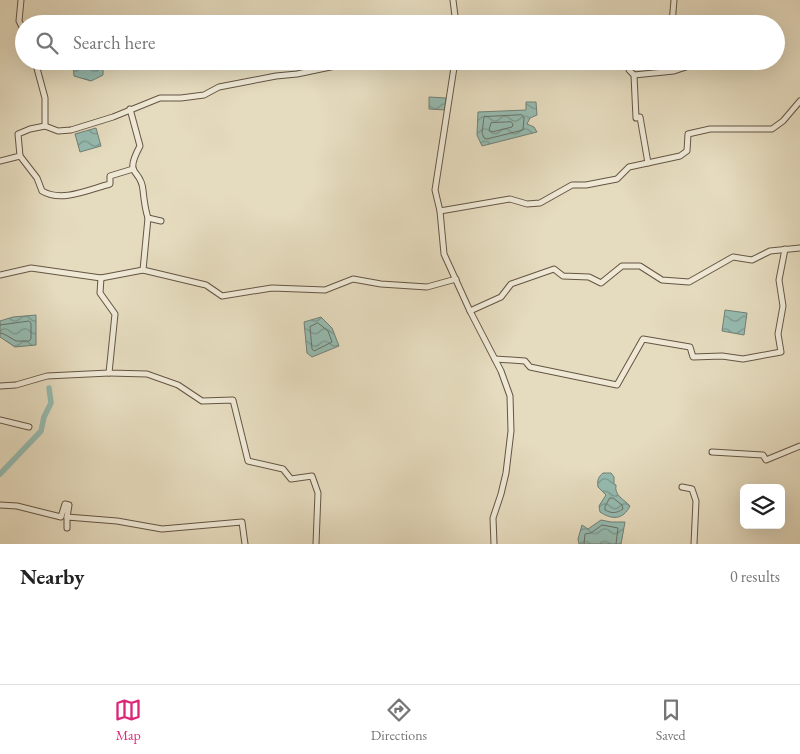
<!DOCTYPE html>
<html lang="en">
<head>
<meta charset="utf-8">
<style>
  body { margin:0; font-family:"EB Garamond",serif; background:#f6f6f6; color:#222 }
  .controls { position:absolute; right:15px; bottom:15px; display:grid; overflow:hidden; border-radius:8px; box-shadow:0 5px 20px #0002 }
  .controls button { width:45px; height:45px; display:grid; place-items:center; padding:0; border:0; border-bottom:1px solid #e0e0e0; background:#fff; color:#222; font:25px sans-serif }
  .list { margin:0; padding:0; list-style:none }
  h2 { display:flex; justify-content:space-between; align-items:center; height:65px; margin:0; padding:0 20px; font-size:21px }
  h2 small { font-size:16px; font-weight:400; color:#767676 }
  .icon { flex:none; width:28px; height:28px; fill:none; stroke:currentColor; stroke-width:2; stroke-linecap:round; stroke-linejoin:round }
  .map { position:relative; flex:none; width:800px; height:544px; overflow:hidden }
  .search { position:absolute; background:#fff; box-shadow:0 5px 20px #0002; left:15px; right:15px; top:15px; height:55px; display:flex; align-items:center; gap:12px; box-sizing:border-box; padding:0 18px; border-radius:28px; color:#767676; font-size:19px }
  .sheet { height:140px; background:#fff }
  nav { display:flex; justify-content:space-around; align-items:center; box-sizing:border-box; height:70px; border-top:1px solid #e0e0e0; background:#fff; font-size:14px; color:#767676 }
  nav a { display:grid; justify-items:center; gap:2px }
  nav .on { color:#db2777 }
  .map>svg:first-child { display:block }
</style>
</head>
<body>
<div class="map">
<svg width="800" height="544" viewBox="0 0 800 544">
  <defs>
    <pattern id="water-waves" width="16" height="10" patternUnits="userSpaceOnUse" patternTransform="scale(1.25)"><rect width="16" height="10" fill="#96bbb1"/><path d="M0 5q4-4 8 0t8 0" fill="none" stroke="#7b988f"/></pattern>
  </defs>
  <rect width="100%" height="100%" fill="#e5dbbe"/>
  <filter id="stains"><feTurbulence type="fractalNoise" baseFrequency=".004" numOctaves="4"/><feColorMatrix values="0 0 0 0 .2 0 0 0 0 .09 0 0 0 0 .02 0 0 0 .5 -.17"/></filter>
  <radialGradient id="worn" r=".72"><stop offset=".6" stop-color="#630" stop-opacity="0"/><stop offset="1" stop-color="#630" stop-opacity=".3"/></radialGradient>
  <!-- water -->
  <g fill="url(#water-waves)" stroke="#718075">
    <polygon points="74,61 103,61 103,75 91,81 74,76 73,65"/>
    <polygon points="429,97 446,98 445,110 429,109"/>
    <polygon points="526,102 536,102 537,115 530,118 527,124 534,127 537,132 482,146 477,135 478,112 526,110"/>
    <polygon points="96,128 101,146 80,152 75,134"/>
    <polygon points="725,310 747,313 744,335 722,331"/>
    <polygon points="36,315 36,345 15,347 0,337 0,321 13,317"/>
    <polygon points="321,317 332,328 339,346 312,357 307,353 304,322"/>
    <path d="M603,473H611L614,477V484L616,485C614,496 624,499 630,506C623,520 612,520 600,512L599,506L606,495L598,487C597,481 598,477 603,473Z"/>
    <polygon points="601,520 611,522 625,522 621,544 579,544 578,539 582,525 588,529"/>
  </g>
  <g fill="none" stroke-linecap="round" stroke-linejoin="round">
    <!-- shore -->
    <g stroke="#687266" stroke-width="1">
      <polygon points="522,115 524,118 523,130 487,139 484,138 482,133 484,117"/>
      <polygon points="511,122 513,124 512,127 492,132 489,130 491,123"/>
      <polygon points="318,323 328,331 332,342 314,351 312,349 310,327"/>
      <polyline points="0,325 29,321 31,323 31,339 29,341 16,341 4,334 0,333"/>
      <path d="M610,498H613L622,505L623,509C617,513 612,514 605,510V507Z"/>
      <polyline points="584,544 585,534 591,533 602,525 618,528 616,544"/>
    </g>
    <!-- canal -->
    <polyline stroke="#96bbb1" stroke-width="5.5" points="0,474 41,431 44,417 51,403 49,388"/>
    <defs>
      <g id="street">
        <polyline points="21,0 19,21 24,31"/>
        <polyline points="453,0 456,24"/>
        <polyline points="672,24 674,0"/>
        <polyline points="35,61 45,98 45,126"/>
        <polyline points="455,61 435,190 440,211 444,254 470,311 501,371 510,396 511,431 506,473 501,494 493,518 494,544"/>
        <polyline points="630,61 629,70 634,75 636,118 640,117 648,163"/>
        <polyline points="533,63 555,61"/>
        <polyline points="634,75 674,71 701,62"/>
        <path d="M130,109L140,146C123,178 141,167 143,190C144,200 145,209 148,218L161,221"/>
        <path d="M20,156L37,178L42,191C62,203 90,189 110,184V176L133,169"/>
        <polyline points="0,161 20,156 18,134 30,129 45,126 58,131 71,130 113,117 160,98 181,98 204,95 219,87 276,76 297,74 359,61"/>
        <polyline points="440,211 510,199 527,204 540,203 572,185 586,185 617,179 629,167 680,156 687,151 688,134 710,129 772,129 783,121 800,101"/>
        <polyline points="143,270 148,218"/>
        <polyline points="0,275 31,268 101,278 143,270 206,285 222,296 272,288 325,290 353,279 381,284 427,287 456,279"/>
        <polyline points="101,278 100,293 115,314 109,373 147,374 178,385 202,401 233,400 248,461 283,469 291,479 312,476 318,493 316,544"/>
        <polyline points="470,311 501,297 511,284 554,269 563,276 589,277 601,283 622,266 640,266 662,280 689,282 733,257 752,260 770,251 800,248"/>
        <polyline points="495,359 525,361 530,367 617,385 643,339 690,347 693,357 722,356 743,359 781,352 778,334 783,306 779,280 785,249"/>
        <polyline points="0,386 16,385 47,376 109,373"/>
        <polyline points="0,420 29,427"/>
        <polyline points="712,452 763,455 766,460 800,446"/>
        <polyline points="682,487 692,489 696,501 694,544"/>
        <polyline points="0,505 17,506 61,517 65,504 69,505 67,517"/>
        <polyline points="67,528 67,517 117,521 162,529 242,522 245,544"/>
      </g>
    </defs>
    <!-- street casing -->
    <use href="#street" stroke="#655544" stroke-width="7"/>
    <!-- street -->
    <use href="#street" stroke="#eee8d5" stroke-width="5"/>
  </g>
  <rect width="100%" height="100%" filter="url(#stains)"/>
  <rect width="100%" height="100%" fill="url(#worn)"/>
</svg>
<div class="controls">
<button><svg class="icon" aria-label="layers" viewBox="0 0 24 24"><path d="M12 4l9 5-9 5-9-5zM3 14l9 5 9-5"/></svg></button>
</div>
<div class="search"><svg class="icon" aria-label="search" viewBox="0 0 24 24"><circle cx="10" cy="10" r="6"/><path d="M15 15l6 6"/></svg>Search here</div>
</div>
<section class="sheet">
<h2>Nearby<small>0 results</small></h2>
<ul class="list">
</ul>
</section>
<nav>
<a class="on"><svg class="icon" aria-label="map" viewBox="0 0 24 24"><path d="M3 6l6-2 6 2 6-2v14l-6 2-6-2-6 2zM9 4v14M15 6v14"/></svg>Map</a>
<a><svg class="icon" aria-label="directions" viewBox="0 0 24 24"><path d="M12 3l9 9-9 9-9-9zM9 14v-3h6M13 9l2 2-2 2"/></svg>Directions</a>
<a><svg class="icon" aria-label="saved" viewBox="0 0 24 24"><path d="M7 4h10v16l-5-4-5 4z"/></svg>Saved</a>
</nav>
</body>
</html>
